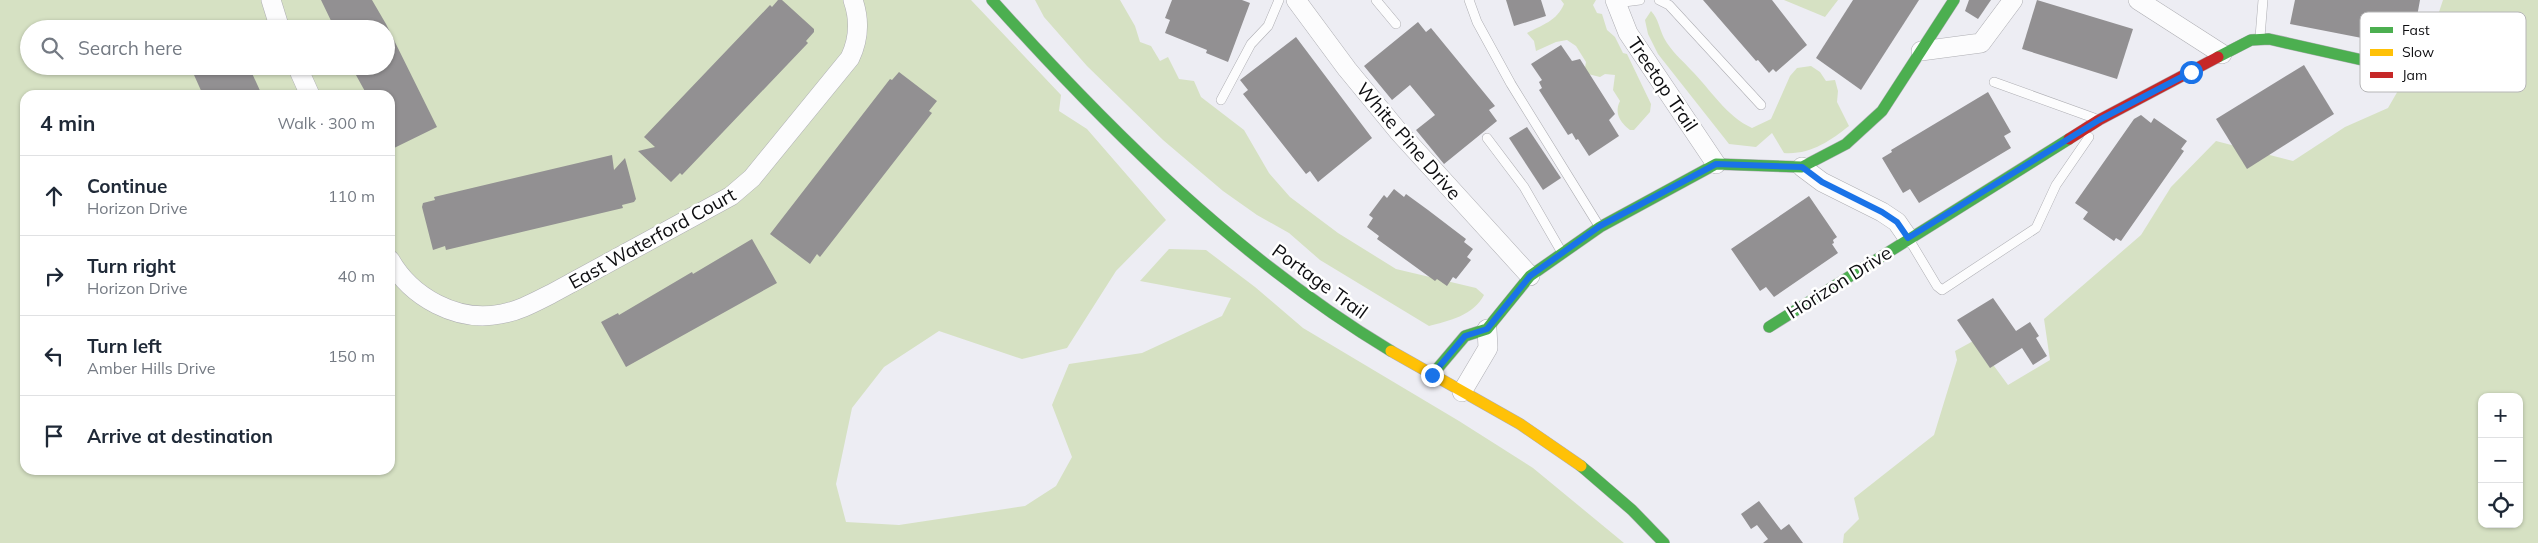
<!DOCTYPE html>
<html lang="en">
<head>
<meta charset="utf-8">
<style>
  body { margin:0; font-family:Mulish,sans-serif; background:#f6f6f7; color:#1f2937 }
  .controls { position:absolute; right:15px; bottom:15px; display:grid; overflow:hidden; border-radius:10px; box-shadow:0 1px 4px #0004 }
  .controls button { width:45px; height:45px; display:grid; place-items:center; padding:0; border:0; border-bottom:1px solid #e0e1e3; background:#fff; color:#1f2937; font:25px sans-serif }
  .stop { position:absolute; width:15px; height:15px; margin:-11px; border:4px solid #1a73e8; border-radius:50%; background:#fff }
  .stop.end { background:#1a73e8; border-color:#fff; box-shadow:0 1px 5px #0008 }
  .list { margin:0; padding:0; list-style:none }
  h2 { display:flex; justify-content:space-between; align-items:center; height:65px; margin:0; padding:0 20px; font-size:21px }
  h2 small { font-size:16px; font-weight:400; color:#747a83 }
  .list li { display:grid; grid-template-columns:32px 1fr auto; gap:15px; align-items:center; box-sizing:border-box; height:80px; padding:0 20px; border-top:1px solid #e0e1e3 }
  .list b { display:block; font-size:19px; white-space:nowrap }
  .list p { margin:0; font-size:16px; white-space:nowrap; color:#747a83 }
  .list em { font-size:16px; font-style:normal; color:#747a83 }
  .icon { flex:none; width:28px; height:28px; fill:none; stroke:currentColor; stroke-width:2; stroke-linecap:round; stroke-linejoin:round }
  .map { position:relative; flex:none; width:2538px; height:543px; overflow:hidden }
  .search { position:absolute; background:#fff; box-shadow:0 1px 4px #0004; left:20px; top:20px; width:375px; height:55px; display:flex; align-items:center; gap:12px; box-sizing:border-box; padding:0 18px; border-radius:28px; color:#747a83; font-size:19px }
  .panel { position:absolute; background:#fff; box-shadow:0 1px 4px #0004; left:20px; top:90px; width:375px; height:385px; border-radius:15px }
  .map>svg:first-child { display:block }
</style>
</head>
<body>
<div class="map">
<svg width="2538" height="543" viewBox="0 0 2538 543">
  <rect width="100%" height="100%" fill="#ededf3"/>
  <!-- green -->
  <g fill="#d6e1c3" fill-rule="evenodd">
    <path d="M0,0H971L1061,95L1059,111L1087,129L1166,220L1116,271L1067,348L1022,359L939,331L884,367L852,408L836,484L846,522L899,525L1025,506L1056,486L1072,457L1052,405L1069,364L1142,353L1222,316L1231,298L1140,281L1169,249L1206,250L1255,287L1303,328L1459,421L1533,468L1624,543H0ZM29,29H386V66H29ZM25,95H390V470H25Z"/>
    <path d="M1035,0H1120L1135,26L1140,42L1151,46L1160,61L1168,57L1179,79L1194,81L1201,97L1244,130L1269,173L1290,197L1338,233L1396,269L1476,288L1484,295C1474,315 1449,321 1429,326L1320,260L1289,233L1257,215L1223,191L1163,140L1087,66L1044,17Z"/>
    <path d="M1561,0H1596L1593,5L1597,13L1602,14L1607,30L1615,37L1623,53L1627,54L1651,104L1650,112L1634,130H1630C1620,122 1614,113 1620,101L1613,90L1615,75L1605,74L1600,77L1584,73L1586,62L1576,46L1567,40L1556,42L1536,51L1534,41L1527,33C1542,25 1557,21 1564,4Z"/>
    <polygon points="1784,0 1838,0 1825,17"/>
    <path d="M2443,0H2538V543H1843L1844,534L1859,519L1854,498L1934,435L1957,360L1955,351L1975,340L2008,385L2050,360L2044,319L2141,235L2171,187L2216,141L2293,161L2345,127L2388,108L2433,30ZM2482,397H2519V524H2482Z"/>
    <path d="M1651,11C1659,20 1659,28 1664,38C1671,51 1682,60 1691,70C1711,90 1726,116 1752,128L1771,119L1790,76L1797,68L1811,66L1820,72L1826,81L1835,80L1838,91L1837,102L1849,126C1830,141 1810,155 1784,153L1772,133L1756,147L1729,144L1658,54L1648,34L1645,20Z"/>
  </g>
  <!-- building -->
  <g fill="#929092">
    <polygon points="321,0 372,0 386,24 437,127 390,150 390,95 367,95 351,66 386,66 386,29 335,29"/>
    <polygon points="778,0 782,0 814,29 814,32 806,41 808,43 682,175 680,173 671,182 638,151 655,147 644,137 770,5 772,7"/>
    <polygon points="1172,0 1242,0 1250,3 1228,62 1206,53 1207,50 1165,33 1170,20 1165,18"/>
    <polygon points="1506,0 1541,0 1546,16 1514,26"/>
    <polygon points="1703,0 1772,0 1807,45 1776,72 1773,69 1769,73 1758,60 1756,61"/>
    <polygon points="1853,0 1919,0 1861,90 1816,58"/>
    <polygon points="1969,0 1991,0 1978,19 1965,11"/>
    <polygon points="2037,0 2133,29 2117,79 2022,49"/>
    <polygon points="2295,0 2420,0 2416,22 2413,22 2408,47 2290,24"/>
    <polygon points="1418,22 1426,32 1431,28 1495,106 1489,110 1497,121 1444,164 1416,130 1435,115 1410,85 1392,100 1364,66"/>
    <polygon points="1296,37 1372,138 1318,182 1310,171 1306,174 1243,94 1248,90 1240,80"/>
    <polygon points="1561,45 1572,61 1580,59 1615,114 1609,120 1619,136 1589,156 1578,139 1576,140 1572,133 1568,135 1539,90 1542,88 1539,82 1542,80 1531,64"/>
    <polygon points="2304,65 2334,114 2247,169 2216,119"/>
    <polygon points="190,66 244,66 247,73 251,71 262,95 203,95"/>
    <polygon points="899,72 937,101 929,111 932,113 820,257 817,254 810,264 770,234 890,79 892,80"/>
    <polygon points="1988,92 2011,132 2004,136 2011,148 1919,203 1910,189 1903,193 1882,158 1892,152 1891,150"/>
    <polygon points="2141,115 2151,123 2154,118 2187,141 2181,149 2184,151 2121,241 2116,238 2114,241 2083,219 2088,212 2075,203 2134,119"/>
    <polygon points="1527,127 1561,178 1543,190 1509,138"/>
    <polygon points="612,155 614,170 625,158 636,199 634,202 622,205 623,208 446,250 445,246 433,250 422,207 423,203 435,200 434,197"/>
    <polygon points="1394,189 1404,197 1406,194 1428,210 1466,239 1464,242 1473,249 1467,257 1471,260 1456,279 1453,277 1447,286 1437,279 1435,281 1377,239 1379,236 1367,227 1373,218 1369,215 1384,195 1387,198"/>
    <polygon points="1809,196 1837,237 1833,240 1834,243 1832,244 1838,253 1774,297 1766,287 1760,291 1731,249"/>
    <polygon points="752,239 777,283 626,367 601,322 618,313 619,315 692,272 693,274"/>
    <polygon points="1993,298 2016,331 2030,322 2039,336 2036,338 2047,356 2033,365 2022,348 1990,368 1957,320"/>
    <polygon points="1759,501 1781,530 1789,524 1803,543 1763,543 1768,539 1757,525 1751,529 1741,514"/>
  </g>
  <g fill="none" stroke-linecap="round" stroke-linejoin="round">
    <defs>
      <g id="lane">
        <polyline points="1376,0 1396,24"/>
        <polyline points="1469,0 1477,22 1511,84 1599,226"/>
        <polyline points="1659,0 1669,5 1761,105"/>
        <polyline points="1616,3 1640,0"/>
        <polyline points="2260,37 2263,0"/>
        <polyline points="1994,82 2094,118"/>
        <polyline points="1221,100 1251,44 1268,26 1279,0"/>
        <polyline points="1487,138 1524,187 1561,251"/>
        <polyline points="1910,241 1937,286 1942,290 2036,228 2056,185 2089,137"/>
      </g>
      <g id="street">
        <polyline points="271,0 280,29"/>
        <polyline points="1296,0 1347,69 1398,131 1530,276"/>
        <polyline points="1615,0 1628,33 1716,164"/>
        <polyline points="2138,0 2222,54"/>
        <polyline points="1921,51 1981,43 2013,0"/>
        <polyline points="297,66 310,95"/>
        <polyline points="1802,167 1822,182 1882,212 1897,222 1908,238"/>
        <path d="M390,260C411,297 457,323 501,314C519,311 535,302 551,294L731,196L752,178L850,58C859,39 860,20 853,0"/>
        <polyline points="1462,392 1488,348 1487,329"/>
      </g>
      <g id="fast">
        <path d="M992,0C1110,131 1238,259 1391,351"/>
        <polyline points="2218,57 2251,40 2269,39 2389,66"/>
        <polyline points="1769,327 2069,139"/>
        <polyline points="1432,375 1465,336 1487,329 1530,276 1600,227 1716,164 1802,167 1846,144 1882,111 1954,0"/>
        <polyline points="1581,466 1632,510 1664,543"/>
      </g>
      <polyline id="slow" points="1391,351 1520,424 1581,466"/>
      <polyline id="jam" points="2069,139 2099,120 2218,57"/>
    </defs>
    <!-- lane casing -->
    <use href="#lane" stroke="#aeaeb3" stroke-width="10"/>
    <!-- street casing -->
    <use href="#street" stroke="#aeaeb3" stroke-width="20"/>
    <!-- fast casing -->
    <use href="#fast" stroke="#aeaeb3" stroke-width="12"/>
    <!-- slow casing -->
    <use href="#slow" stroke="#aeaeb3" stroke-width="12"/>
    <!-- jam casing -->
    <use href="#jam" stroke="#aeaeb3" stroke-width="12"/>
    <!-- lane -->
    <use href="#lane" stroke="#fcfcfd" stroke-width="9"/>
    <!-- street -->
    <use href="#street" stroke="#fcfcfd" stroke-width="19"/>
    <!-- fast -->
    <use href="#fast" stroke="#4caf50" stroke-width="11"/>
    <!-- slow -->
    <use href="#slow" stroke="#ffc107" stroke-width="11"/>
    <!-- jam -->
    <use href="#jam" stroke="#c62828" stroke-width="11"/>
  </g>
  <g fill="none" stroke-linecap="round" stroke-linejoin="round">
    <!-- route -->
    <polyline stroke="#1a73e8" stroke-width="6" points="1432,375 1465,336 1487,329 1530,276 1600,226 1716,164 1802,167 1822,182 1882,212 1897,222 1908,238 2099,120 2191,72"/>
  </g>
  <g text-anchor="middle" stroke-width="5" stroke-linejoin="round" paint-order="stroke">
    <!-- street labels -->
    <g font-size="19" fill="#0d0d10" stroke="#fff">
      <text transform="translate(1663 84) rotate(56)" y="7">Treetop Trail</text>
      <text transform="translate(1409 141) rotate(49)" y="7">White Pine Drive</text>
      <text transform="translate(652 238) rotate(-29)" y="7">East Waterford Court</text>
      <text transform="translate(1320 281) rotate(36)" y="7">Portage Trail</text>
      <text transform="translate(1839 282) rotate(-32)" y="7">Horizon Drive</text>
    </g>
  </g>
  <!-- legend -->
  <rect x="2360" y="12" width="166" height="80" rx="8" fill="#fff" stroke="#b6b6b7" stroke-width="1"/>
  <rect x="2370" y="27" width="23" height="6" fill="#4caf50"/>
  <rect x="2370" y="49" width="23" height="7" fill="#ffc107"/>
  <rect x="2370" y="72" width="23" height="6" fill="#c62828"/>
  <g font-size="14" fill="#0d0d10">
    <text x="2402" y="35">Fast</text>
    <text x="2402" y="57">Slow</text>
    <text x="2402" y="80">Jam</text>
  </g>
</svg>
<div class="controls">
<button>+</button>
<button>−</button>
<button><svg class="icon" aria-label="locate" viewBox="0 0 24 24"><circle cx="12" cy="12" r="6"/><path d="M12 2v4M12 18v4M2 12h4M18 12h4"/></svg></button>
</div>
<div class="stop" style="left:2191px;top:72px"></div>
<div class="stop end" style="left:1432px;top:375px"></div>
<div class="search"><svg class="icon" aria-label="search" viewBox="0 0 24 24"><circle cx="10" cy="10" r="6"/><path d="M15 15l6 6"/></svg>Search here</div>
<section class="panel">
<h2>4 min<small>Walk · 300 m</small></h2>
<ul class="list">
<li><svg class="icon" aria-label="ahead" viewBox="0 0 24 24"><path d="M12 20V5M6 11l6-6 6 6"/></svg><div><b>Continue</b><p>Horizon Drive</p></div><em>110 m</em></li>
<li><svg class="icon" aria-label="right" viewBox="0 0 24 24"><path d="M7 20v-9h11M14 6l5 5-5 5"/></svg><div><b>Turn right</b><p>Horizon Drive</p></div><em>40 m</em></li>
<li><svg class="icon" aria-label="left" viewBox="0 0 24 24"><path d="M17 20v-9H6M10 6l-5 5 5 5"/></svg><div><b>Turn left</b><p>Amber Hills Drive</p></div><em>150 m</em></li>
<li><svg class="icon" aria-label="arrive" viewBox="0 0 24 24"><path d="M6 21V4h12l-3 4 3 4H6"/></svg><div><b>Arrive at destination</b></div></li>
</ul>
</section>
</div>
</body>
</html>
